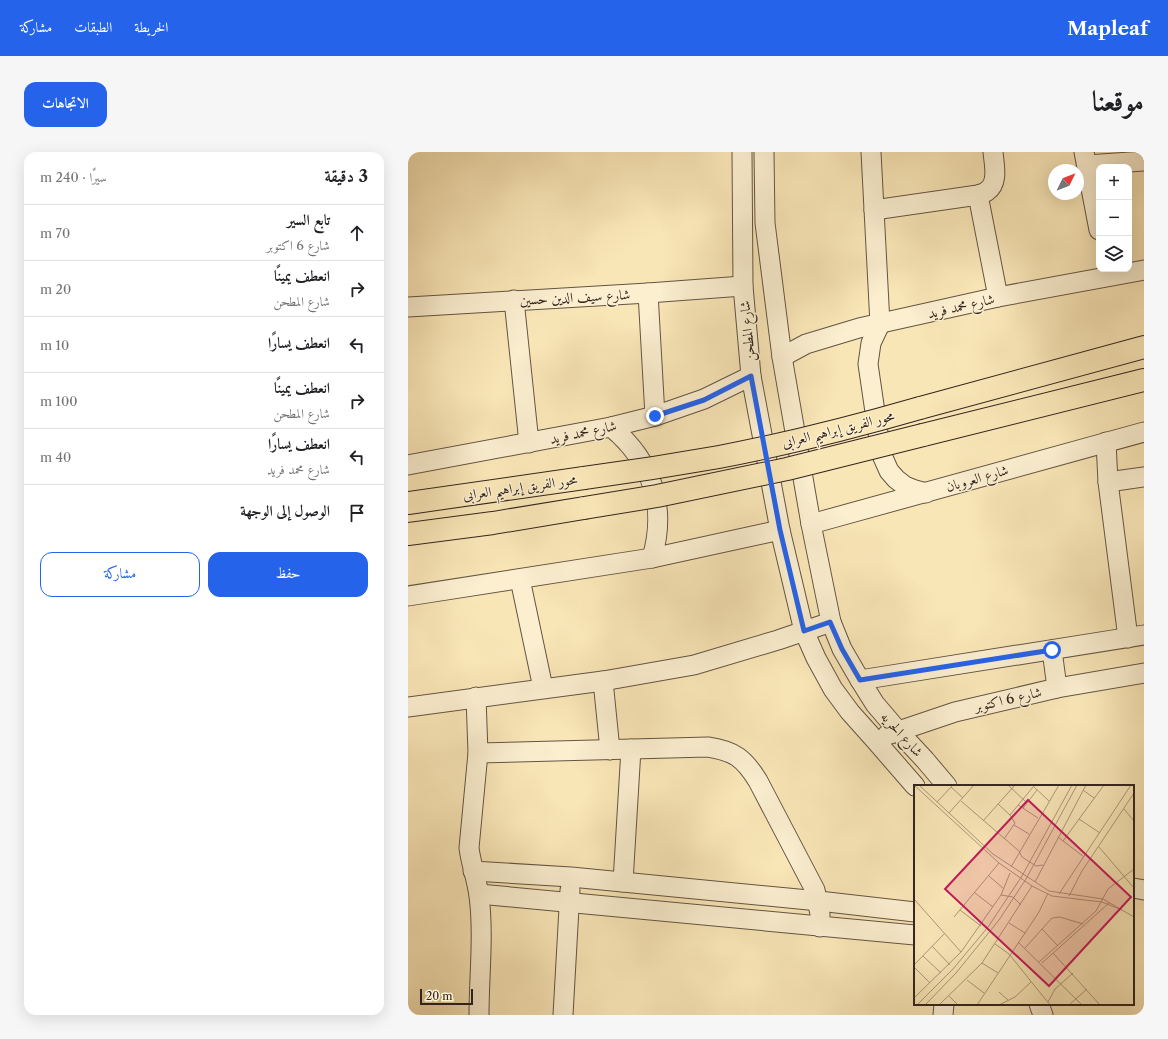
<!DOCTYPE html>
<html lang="ar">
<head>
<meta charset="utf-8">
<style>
  body { margin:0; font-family:"Libre Caslon Text",Amiri,serif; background:#f6f6f6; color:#202124; direction:rtl }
  .controls { position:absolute; right:12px; top:12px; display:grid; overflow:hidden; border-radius:8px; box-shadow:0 4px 16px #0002 }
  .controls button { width:36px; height:36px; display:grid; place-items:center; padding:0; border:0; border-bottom:1px solid #e0e0e0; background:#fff; color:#202124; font:20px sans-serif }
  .compass { position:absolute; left:640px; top:12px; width:36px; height:36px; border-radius:50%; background:#fff; box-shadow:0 4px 16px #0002; rotate:47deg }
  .scale { position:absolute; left:12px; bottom:10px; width:53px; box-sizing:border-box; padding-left:4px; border:2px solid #33241d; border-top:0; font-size:11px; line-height:14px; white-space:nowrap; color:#33241d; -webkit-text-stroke:3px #fbefd0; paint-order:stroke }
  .stop { position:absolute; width:12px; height:12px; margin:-9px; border:3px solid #2563eb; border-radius:50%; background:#fff }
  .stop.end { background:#2563eb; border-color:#fff; box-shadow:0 1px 4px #0008 }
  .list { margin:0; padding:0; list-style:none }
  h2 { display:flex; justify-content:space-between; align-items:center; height:52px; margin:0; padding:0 16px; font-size:17px }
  h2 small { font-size:13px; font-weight:400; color:#757577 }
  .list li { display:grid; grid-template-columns:26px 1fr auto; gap:12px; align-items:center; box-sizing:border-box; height:56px; padding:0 16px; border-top:1px solid #e0e0e0 }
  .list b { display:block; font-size:15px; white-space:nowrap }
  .list p { margin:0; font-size:13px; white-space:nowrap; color:#757577 }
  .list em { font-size:13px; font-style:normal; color:#757577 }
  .actions { display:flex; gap:8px; padding:12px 16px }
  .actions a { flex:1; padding:9px 0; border:1px solid #2563eb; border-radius:12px; text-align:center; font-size:14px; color:#2563eb }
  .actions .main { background:#2563eb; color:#fff }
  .icon { flex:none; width:22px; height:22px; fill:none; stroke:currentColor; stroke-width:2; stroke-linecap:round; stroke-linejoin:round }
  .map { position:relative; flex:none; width:736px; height:863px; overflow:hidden; direction:ltr; border-radius:12px }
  header { display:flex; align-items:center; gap:24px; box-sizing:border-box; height:56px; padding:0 20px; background:#2563eb; color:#fff }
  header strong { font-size:19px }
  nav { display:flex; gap:22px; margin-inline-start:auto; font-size:14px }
  .intro { display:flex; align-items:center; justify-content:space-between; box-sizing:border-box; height:96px; padding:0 24px }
  h1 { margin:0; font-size:28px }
  .button { padding:10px 18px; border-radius:12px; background:#2563eb; color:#fff; font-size:14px; font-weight:700 }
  main { display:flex; gap:24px; padding:0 24px }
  aside { flex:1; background:#fff; border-radius:12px; box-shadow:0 4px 16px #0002 }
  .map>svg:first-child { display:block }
</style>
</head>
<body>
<header>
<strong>Mapleaf</strong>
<nav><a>الخريطة</a><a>الطبقات</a><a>مشاركة</a></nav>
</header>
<div class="intro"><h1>موقعنا</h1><a class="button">الاتجاهات</a></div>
<main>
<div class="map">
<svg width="736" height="863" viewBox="0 0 736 863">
  <rect width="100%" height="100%" fill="#f9e6b7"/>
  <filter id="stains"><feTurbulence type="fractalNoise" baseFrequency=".005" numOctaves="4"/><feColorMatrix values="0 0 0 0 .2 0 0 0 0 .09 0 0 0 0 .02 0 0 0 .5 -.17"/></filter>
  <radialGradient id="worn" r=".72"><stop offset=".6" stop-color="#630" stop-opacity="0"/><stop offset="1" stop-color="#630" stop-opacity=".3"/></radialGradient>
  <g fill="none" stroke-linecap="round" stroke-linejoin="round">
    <defs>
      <g id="minor">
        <polyline points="334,0 335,134 343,224 372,378 396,479 408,506 425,537 442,560 467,588 507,634"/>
        <polyline points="356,0 357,71 374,205 403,372 423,470 434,497 452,528 467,552 490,579 517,608 539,634"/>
        <polyline points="463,0 472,172 463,191 460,212 473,301 481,319 488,327 497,334 507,338 518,341"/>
        <polyline points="676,0 691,78"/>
        <polyline points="679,13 736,9"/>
        <polyline points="570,43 590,145"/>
        <path d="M466,58L570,43C572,42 577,41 579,39C591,31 586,12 585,0"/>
        <polyline points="240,141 247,264"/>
        <polyline points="106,148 121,291"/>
        <polyline points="0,155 240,141 335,134"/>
        <polyline points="374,205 398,192 451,176 590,145 736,118"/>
        <path d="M203,275C244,309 259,354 244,406"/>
        <polyline points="698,290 700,330 720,486"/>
        <polyline points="0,313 203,275 247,264 296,247 343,224"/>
        <polyline points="700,330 736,325"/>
        <polyline points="403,372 736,280"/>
        <polyline points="112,427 135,536"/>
        <polyline points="0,444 244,406 372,378"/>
        <polyline points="644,498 649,536"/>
        <polyline points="452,528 736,483"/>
        <polyline points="195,529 202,598"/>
        <path d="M68,545L70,601L61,696C63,712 69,728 71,744C76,783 71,824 71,863"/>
        <polyline points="0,555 195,529 286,513 370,488 423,470"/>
        <polyline points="479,583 547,560 649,536 736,521"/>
        <path d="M70,601L300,595C326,599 336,606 350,629L407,738L412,762V775"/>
        <polyline points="65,719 163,725 411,749 507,760"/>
        <polyline points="215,730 223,597"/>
        <polyline points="725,736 736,738"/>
        <polyline points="71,742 507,783"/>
        <polyline points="631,852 635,863"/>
        <polyline points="155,863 162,738"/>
        <polyline points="535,863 536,852"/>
      </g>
      <g id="major">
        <polyline points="512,256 736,195"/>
        <polyline points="515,283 736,228"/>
        <polyline points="0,351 176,326"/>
        <polyline points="0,382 85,371 176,356"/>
      </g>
    </defs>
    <!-- minor casing -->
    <use href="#minor" stroke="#645444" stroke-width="21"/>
    <!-- major casing -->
    <use href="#major" stroke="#33241d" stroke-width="24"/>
    <!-- minor -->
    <use href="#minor" stroke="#fbefd0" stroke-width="19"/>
    <!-- major -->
    <use href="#major" stroke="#f9e6b7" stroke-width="22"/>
    <defs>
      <g id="major-bridge">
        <path d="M176,326C221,320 266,313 311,305C379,292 446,275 512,256"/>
        <polyline points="176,356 249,344 379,317 515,283"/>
      </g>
    </defs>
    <!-- major-bridge casing -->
    <use href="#major-bridge" stroke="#33241d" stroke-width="24" stroke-linecap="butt"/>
    <!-- major-bridge -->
    <use href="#major-bridge" stroke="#f9e6b7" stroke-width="22"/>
  </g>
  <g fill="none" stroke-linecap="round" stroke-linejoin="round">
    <!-- route -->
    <polyline stroke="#2563eb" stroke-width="5" points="247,264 296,248 343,224 372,378 396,479 422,470 434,497 452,528 644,498"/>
  </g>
  <g text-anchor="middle" stroke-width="3" stroke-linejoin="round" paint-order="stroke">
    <!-- street labels -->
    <g font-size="14" fill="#33241d" stroke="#fbefd0">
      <text transform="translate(167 145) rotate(-3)" y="5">شارع سيف الدين حسين</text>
      <text transform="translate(553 154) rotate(-13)" y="5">شارع محمد فريد</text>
      <text transform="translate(339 179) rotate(-95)" y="5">شارع المطحن</text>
      <text transform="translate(430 277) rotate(-14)" y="5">محور الفريق إبراهيم العرابى</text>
      <text transform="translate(175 280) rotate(-12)" y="5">شارع محمد فريد</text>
      <text transform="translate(569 326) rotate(-16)" y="5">شارع العروبان</text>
      <text transform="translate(112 335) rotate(-8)" y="5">محور الفريق إبراهيم العرابى</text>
      <text transform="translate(600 547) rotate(-13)" y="5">شارع 6 اكتوبر</text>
      <text transform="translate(494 582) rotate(48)" y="5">شارع الحريه</text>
    </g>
  </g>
  <!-- overview -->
  <g transform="translate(506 633)">
    <rect width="220" height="220" fill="#f9e6b7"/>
    <path fill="none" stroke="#aa9879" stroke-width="1" d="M0,0L85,78L118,101L138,111L188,117L208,125M5,0L79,69L135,106L189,114L220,132M94,0L113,18M118,0L135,16M37,2L49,13M169,5L180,13M47,16L105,66L108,72L122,81L129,80M23,17L39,0M84,19L96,30M104,20L124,33M109,23L123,5M210,24L220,36M35,28L60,0M165,34L186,48M69,36L101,0M100,40L115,49M144,52L170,72M90,54L101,38L96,30L119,2M149,56L190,0M185,62L220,103M97,82L145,0M75,91L90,104M121,97L172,0M61,108L79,122M145,109L217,0M87,110L99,112L107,120M155,111L168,86L220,8M0,114L47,167M46,125L67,141M40,132L85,78M95,138L111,148M128,144L143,160M104,157L168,220M81,159L95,169L136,220M18,161L36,180M111,163L138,133L146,132L169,139M139,168L186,220M9,171L27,188M125,177L182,126L194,104L220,84M68,178L84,188M128,178L195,118M0,180L31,148M0,182L16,198M53,195L70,208M85,207L94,215M35,211L44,220M0,213L47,167L87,110L96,88M134,217L141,204L159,188M3,220L39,184L74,142L108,91L158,0M11,220L42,188L85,135L112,94L163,0M25,220L68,178L118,101M63,220L125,127L134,108M85,220L101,212L117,197M155,220L173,204"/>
    <path fill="#c2185b" fill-opacity="0.15" stroke="#c2185b" stroke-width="2" d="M114,15L217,112L135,201L31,104Z"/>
    <rect width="220" height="220" fill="none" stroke="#33241d" stroke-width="2"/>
  </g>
  <rect width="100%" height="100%" filter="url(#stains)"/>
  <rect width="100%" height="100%" fill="url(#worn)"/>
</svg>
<div class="controls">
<button>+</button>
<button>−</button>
<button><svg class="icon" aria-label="layers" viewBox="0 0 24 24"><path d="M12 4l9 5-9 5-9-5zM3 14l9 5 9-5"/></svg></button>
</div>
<svg class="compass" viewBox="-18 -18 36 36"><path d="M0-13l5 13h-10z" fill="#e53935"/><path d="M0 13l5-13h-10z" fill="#757577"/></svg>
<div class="scale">20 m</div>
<div class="stop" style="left:644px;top:498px"></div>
<div class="stop end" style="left:247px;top:264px"></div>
</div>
<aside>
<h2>3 دقيقة<small>سيرًا · 240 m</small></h2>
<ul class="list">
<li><svg class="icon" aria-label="ahead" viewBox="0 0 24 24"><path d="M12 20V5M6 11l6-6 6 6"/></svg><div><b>تابع السير</b><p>شارع 6 اكتوبر</p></div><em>70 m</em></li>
<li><svg class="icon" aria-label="right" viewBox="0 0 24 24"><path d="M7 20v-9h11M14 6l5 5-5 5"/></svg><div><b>انعطف يمينًا</b><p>شارع المطحن</p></div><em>20 m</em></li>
<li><svg class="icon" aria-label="left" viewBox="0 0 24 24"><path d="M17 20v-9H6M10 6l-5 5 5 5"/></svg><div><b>انعطف يسارًا</b></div><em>10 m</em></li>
<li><svg class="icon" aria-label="right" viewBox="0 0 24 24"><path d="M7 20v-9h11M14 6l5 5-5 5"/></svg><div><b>انعطف يمينًا</b><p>شارع المطحن</p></div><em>100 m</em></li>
<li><svg class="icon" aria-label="left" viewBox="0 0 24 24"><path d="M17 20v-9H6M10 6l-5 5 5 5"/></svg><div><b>انعطف يسارًا</b><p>شارع محمد فريد</p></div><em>40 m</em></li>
<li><svg class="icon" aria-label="arrive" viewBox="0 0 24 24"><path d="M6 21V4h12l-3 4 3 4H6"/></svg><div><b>الوصول إلى الوجهة</b></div></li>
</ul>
<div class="actions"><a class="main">حفظ</a><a>مشاركة</a></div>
</aside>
</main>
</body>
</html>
